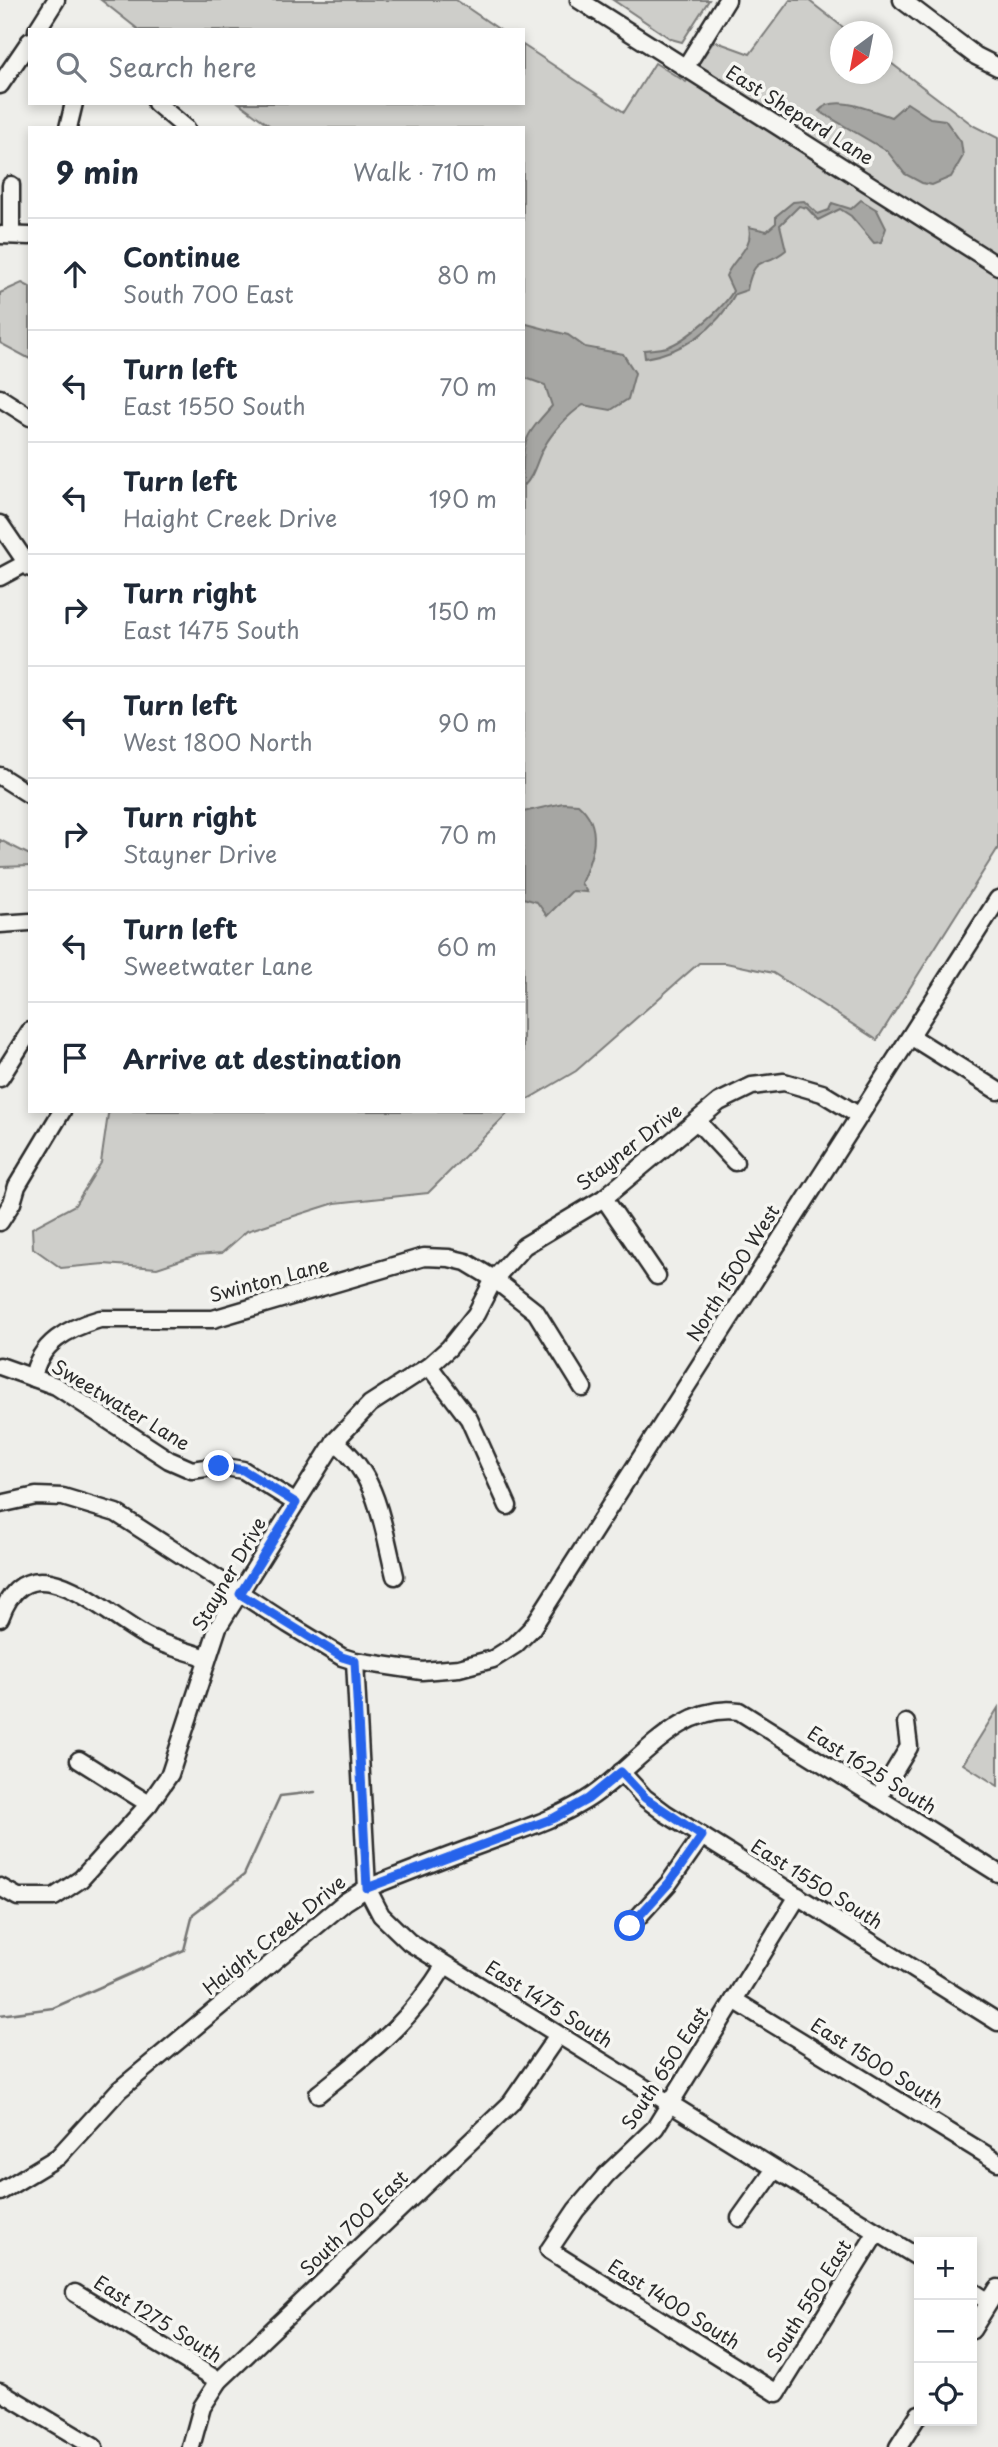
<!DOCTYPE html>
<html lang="en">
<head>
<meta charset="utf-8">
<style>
  body { margin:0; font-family:"Playpen Sans",sans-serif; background:#f2f2f3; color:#1f2937 }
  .controls { position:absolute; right:21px; bottom:21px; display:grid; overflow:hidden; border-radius:0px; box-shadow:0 4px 10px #0003 }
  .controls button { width:63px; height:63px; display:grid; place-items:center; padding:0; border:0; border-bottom:2px solid #e0e1e3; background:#fff; color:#1f2937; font:35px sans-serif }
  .compass { position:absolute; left:830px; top:21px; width:63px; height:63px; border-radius:50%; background:#fff; box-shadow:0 4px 10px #0003; rotate:212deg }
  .stop { position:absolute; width:21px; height:21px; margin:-16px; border:5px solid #2563eb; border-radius:50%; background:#fff }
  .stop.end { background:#2563eb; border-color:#fff; box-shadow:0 2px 7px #0008 }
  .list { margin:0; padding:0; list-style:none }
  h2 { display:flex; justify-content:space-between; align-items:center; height:91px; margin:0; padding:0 28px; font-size:30px }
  h2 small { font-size:23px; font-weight:400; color:#747a83 }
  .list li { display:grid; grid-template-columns:46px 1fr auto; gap:21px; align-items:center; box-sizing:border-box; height:112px; padding:0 28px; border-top:2px solid #e0e1e3 }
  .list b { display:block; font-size:26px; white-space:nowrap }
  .list p { margin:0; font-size:23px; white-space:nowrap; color:#747a83 }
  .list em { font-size:23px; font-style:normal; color:#747a83 }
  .icon { flex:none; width:38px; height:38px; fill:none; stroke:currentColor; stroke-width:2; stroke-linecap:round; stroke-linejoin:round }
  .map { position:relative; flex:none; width:998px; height:2447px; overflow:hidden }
  .search { position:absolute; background:#fff; box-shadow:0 4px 10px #0003; left:28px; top:28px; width:497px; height:77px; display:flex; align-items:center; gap:18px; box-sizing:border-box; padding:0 24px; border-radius:0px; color:#747a83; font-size:26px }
  .panel { position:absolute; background:#fff; box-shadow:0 4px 10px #0003; left:28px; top:126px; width:497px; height:987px; border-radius:0px }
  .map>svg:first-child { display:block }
</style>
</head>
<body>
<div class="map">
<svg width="998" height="2447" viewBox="0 0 998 2447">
  <rect width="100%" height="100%" fill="#eeeeea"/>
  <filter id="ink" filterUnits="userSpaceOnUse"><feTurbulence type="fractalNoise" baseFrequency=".0143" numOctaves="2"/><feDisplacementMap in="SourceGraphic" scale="14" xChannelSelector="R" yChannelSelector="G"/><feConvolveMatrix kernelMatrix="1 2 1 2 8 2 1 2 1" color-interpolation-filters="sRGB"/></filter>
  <g filter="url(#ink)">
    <!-- green -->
    <g fill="#cececa" stroke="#7c7c7a" stroke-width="2">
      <polygon points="101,0 456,0 500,30 139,30"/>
      <polygon points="613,0 709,0 682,42 671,39"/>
      <polygon points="790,0 808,0 848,31 841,32 841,74 883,74 883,57 974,126 998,138 998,848 877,1040 773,973 726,963 699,963 576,1071 523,1102 523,128 273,128 239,103 523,103 523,45 624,112 655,63 686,82 714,41 750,54"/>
      <polygon points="22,283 30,287 30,359 0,343 0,293"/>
      <polygon points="0,840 30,855 30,866 0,867"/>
      <polygon points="112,1111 510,1111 428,1193 335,1203 247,1231 222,1253 196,1255 157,1268 104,1264 61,1268 33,1248 32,1228 75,1205 101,1163 108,1114"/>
      <polygon points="998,1708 998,1786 963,1764"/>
    </g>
    <!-- water -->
    <g fill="#a6a6a3" stroke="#757573" stroke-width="2">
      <path d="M907,103L930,118L945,120L961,142L963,156L951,177L932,185L922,183L905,174L887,151L819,111C834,93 873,111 891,117Z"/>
      <path d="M861,200L877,210L886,228L881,242L874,243L851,216L840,209L818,220L807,208L799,206L780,225L786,250C764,269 755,252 747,290L735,294C717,329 683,352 645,358L644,350C651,349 660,349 667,347C685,341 724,308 733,291L726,276C733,258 754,248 749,227L767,231L776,223V216L793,202L804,201L818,214L829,210L832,203L851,209Z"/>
      <path d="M523,323L568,335L585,347L623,354L635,373L628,399L611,410L583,405C568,415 553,431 544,447C536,461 535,475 523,487C523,441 521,440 552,406L545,385L523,377Z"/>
      <path d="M563,803L578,804C604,826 593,856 581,883L587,892L572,891L547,916L537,902L523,898V812Z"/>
    </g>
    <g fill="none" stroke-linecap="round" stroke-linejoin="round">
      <!-- stream -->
      <polyline stroke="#757573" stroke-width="2.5" points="0,2015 53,2008 184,1950 193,1914 244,1875 280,1796 315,1792"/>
      <defs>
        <g id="minor">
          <polyline points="579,0 998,266"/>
          <polyline points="902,0 976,56 998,67"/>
          <polyline points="37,30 56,0"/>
          <polyline points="685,68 727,0"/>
          <polyline points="0,85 30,41"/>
          <polyline points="156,103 186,128"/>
          <polyline points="68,128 74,103"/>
          <polyline points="11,233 11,185"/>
          <polyline points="0,235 30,236"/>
          <polyline points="0,398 30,417"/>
          <polyline points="0,524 30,568"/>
          <polyline points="0,577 30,561"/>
          <polyline points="0,776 30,795"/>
          <polyline points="0,924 30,922"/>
          <polyline points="912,1037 998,1091"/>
          <polyline points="0,1078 30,1031"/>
          <polyline points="697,1121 735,1162"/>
          <polyline points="604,1198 657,1276"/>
          <polyline points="0,1222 12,1203 17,1186 62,1111"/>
          <polyline points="0,1366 56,1386 169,1460 192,1470 219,1466 243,1470 296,1503"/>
          <polyline points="429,1366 469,1419 508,1506"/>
          <path d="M33,1378C39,1343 68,1328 100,1319H213L424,1257L449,1258L466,1262L494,1279L536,1312L583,1388"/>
          <path d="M335,1441C379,1477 382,1524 395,1576"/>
          <polyline points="0,1504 36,1496 63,1497 116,1513 288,1624 342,1657 355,1661 422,1671 459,1668 493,1659 515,1645 532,1628 998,899"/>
          <path d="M0,1618C30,1533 107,1618 150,1638C168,1647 188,1651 207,1658"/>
          <polyline points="355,1661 367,1888 381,1915 409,1942 919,2258"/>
          <polyline points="79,1760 149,1804"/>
          <polyline points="621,1772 645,1798 665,1813 998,2022"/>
          <polyline points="878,1798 909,1747 906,1723"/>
          <polyline points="0,1887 18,1897 54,1897 81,1879 149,1804 170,1774 218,1627 335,1441 370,1404 429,1366 449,1348 476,1314 494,1279 524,1246 604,1198 719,1102 752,1086 784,1082 822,1093 858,1115"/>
          <polyline points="798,1896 655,2128 606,2175 576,2210 549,2250 777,2393 877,2232"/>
          <polyline points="630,1926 669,1883 702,1836"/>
          <polyline points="734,2000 998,2162"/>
          <path d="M318,2094C372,2050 408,2025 445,1965"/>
          <path d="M0,2192L58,2157L119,2090L345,1902L367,1888C405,1873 443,1858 482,1844C517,1831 554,1820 586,1800C634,1771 676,1702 739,1711L998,1873"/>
          <polyline points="740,2218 775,2169"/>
          <polyline points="972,2291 989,2302"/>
          <polyline points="75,2293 219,2381"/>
          <polyline points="972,2330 998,2288"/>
          <polyline points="0,2391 94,2447"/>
          <polyline points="191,2447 202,2407 219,2381 511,2103 558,2035"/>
          <polyline points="898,2447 919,2414"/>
        </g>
      </defs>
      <!-- minor casing -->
      <use href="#minor" stroke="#2b2b2b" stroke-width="21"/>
      <!-- minor -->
      <use href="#minor" stroke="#f6f6f2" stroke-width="16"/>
    </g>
  </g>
  <g fill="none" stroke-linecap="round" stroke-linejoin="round" filter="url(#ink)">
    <!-- route -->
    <polyline stroke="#2563eb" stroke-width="9" points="219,1466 243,1470 296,1503 240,1594 342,1657 355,1661 367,1888 554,1818 588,1799 621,1772 645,1798 702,1836 669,1883 630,1926"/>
  </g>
  <g text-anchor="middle" stroke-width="7" stroke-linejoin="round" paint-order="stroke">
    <!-- street labels -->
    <g font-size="19" fill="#2b2b2b" stroke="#f6f6f2">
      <text transform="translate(800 115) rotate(32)" y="7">East Shepard Lane</text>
      <text transform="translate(629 1147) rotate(-38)" y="7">Stayner Drive</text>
      <text transform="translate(733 1273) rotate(-58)" y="7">North 1500 West</text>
      <text transform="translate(269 1280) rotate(-15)" y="7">Swinton Lane</text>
      <text transform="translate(121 1405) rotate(31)" y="7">Sweetwater Lane</text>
      <text transform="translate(229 1574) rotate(-60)" y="7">Stayner Drive</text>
      <text transform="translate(872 1770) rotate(32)" y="7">East 1625 South</text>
      <text transform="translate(817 1884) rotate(32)" y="7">East 1550 South</text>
      <text transform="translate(274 1935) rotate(-39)" y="7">Haight Creek Drive</text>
      <text transform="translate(549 2004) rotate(32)" y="7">East 1475 South</text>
      <text transform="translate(877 2063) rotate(32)" y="7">East 1500 South</text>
      <text transform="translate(665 2068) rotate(-57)" y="7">South 650 East</text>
      <text transform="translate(354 2223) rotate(-44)" y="7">South 700 East</text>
      <text transform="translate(809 2301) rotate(-58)" y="7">South 550 East</text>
      <text transform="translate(674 2304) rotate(32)" y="7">East 1400 South</text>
      <text transform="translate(158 2319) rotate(32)" y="7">East 1275 South</text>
    </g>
  </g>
</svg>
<div class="controls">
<button>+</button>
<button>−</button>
<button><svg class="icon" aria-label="locate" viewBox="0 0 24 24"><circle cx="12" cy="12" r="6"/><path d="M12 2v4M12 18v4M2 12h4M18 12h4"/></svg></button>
</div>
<svg class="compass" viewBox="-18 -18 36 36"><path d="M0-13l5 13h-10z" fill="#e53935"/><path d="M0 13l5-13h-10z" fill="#747a83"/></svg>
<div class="stop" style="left:630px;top:1926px"></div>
<div class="stop end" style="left:219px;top:1466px"></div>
<div class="search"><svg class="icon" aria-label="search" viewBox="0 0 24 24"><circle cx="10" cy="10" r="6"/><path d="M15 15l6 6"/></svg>Search here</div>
<section class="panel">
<h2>9 min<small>Walk · 710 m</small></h2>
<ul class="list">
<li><svg class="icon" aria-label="ahead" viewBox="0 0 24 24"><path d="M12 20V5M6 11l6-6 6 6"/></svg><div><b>Continue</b><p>South 700 East</p></div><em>80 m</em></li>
<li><svg class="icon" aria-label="left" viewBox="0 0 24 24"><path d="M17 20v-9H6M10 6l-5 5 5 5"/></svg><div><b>Turn left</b><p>East 1550 South</p></div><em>70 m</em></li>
<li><svg class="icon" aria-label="left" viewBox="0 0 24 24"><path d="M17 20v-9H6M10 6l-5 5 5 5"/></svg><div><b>Turn left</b><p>Haight Creek Drive</p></div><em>190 m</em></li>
<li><svg class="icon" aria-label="right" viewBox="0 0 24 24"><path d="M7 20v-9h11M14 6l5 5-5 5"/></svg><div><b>Turn right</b><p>East 1475 South</p></div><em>150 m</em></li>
<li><svg class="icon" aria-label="left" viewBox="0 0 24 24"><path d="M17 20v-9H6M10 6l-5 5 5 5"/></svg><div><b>Turn left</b><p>West 1800 North</p></div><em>90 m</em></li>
<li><svg class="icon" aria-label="right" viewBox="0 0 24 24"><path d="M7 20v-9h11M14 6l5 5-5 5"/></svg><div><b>Turn right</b><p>Stayner Drive</p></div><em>70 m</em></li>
<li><svg class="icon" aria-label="left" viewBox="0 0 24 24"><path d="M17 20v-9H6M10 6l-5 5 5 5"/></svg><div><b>Turn left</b><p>Sweetwater Lane</p></div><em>60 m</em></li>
<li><svg class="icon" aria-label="arrive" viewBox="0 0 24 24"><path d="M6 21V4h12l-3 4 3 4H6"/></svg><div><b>Arrive at destination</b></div></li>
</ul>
</section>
</div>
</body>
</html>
